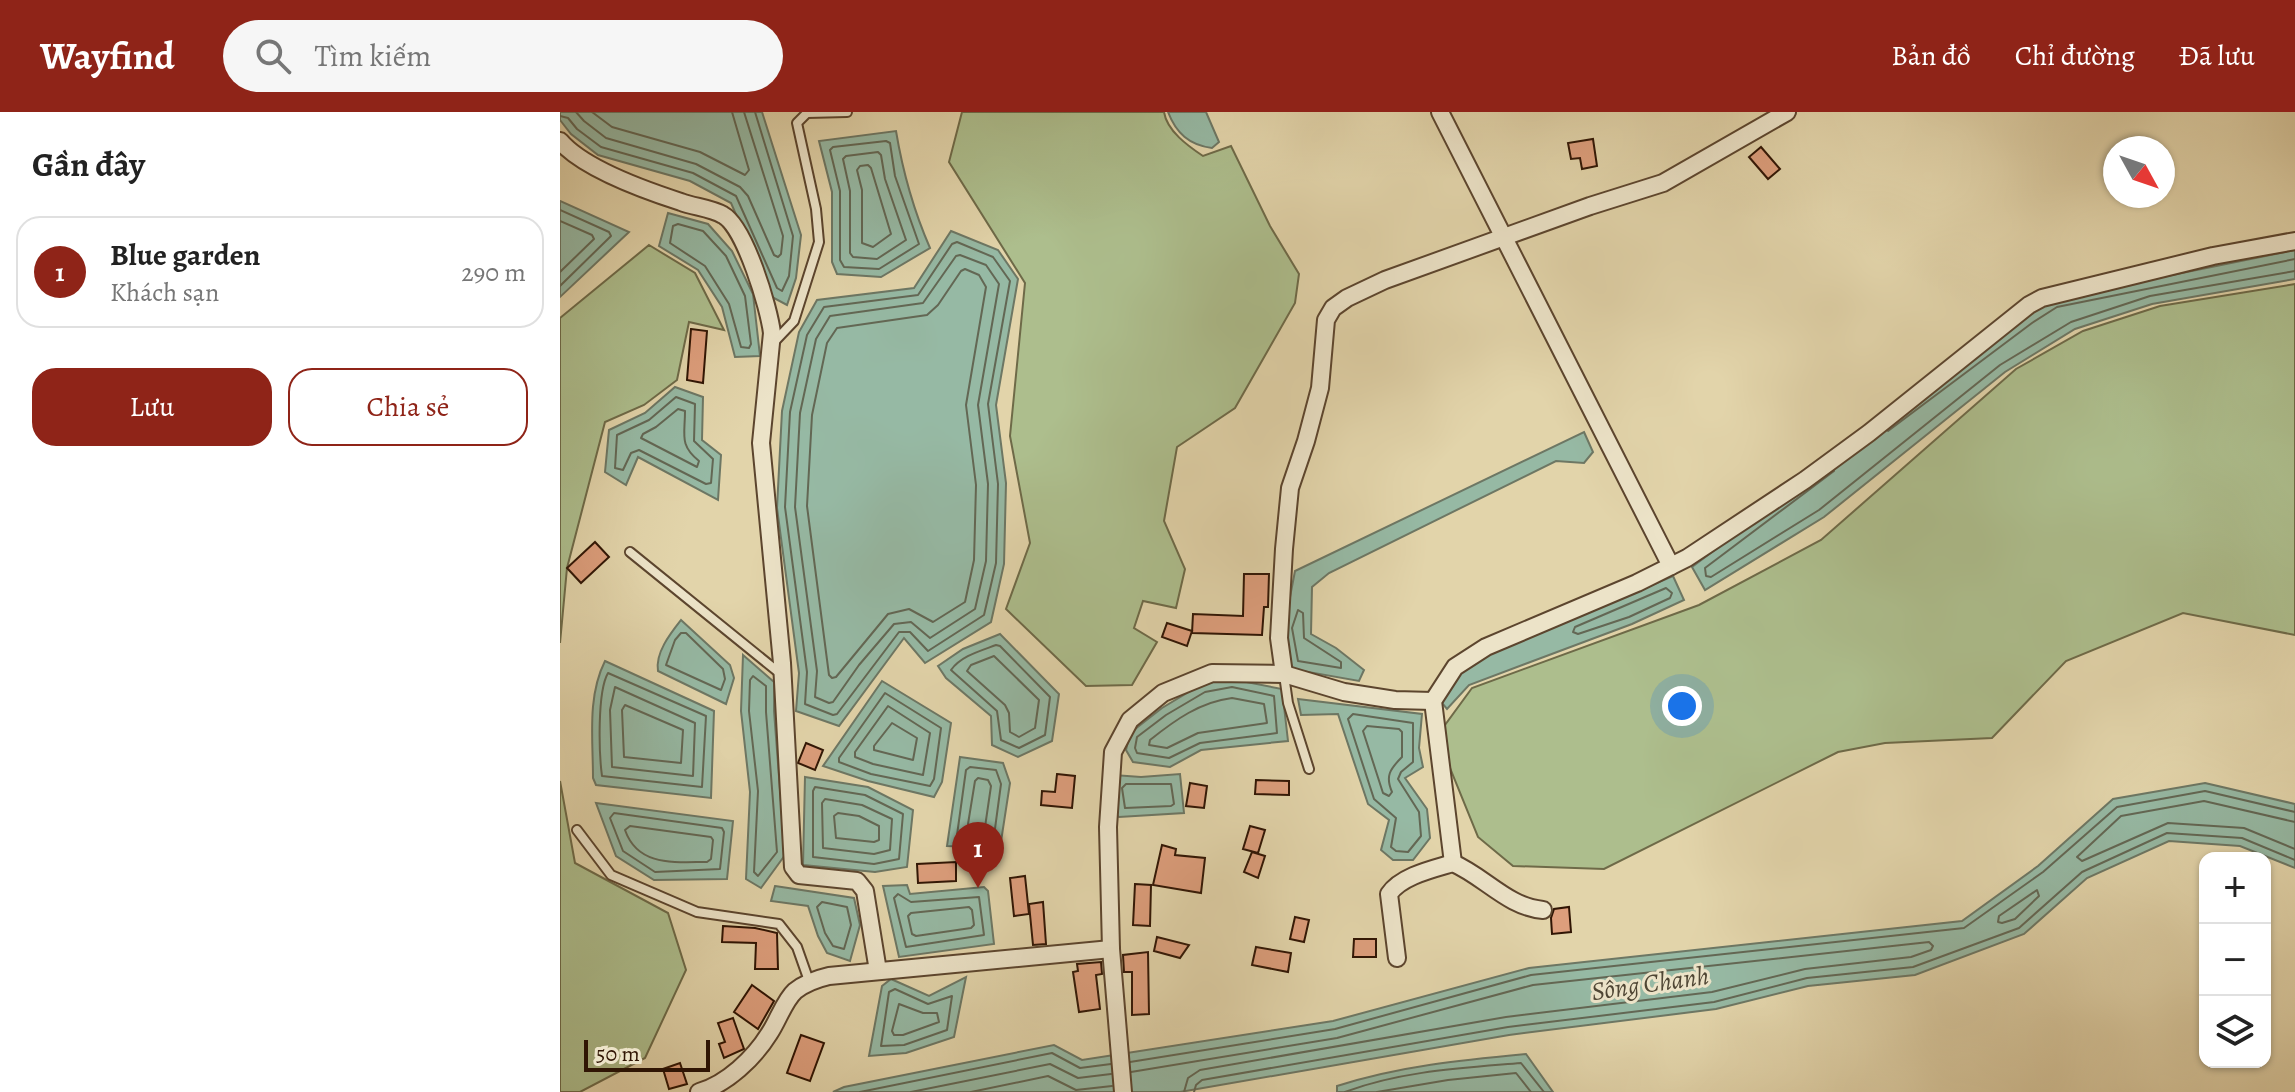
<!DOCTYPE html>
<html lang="vi">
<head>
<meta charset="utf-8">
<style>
  body { margin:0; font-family:Alegreya,serif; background:#f6f6f6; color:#222 }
  .controls { position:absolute; right:24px; bottom:24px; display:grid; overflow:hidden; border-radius:16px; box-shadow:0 2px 6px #0004 }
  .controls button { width:72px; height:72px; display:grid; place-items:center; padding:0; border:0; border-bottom:2px solid #e0e0e0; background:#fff; color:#222; font:40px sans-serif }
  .compass { position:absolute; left:1543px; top:24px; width:72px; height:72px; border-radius:50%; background:#fff; box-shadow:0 2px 6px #0004; rotate:130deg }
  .scale { position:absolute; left:24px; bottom:20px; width:126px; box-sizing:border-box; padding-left:8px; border:4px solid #301504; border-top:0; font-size:22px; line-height:28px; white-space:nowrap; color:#301504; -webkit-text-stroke:6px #ece3c8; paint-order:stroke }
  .you { position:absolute; left:1122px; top:594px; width:28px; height:28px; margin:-20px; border:6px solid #fff; border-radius:50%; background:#1a73e8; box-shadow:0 0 0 12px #1a73e833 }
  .badge { display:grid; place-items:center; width:52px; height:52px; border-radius:50%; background:#8f2418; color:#fff; font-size:26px; font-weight:700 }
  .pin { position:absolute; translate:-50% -66px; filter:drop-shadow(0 2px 4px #0008) }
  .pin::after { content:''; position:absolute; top:42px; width:28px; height:24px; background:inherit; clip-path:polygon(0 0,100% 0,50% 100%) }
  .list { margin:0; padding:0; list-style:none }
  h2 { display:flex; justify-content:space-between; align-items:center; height:104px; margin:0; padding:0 32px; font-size:34px }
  h2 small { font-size:26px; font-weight:400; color:#767676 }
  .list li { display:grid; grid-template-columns:52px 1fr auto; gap:24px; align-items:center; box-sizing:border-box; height:112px; margin:0 16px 16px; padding:0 16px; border:2px solid #e0e0e0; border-radius:24px }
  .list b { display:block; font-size:30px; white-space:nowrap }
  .list p { margin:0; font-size:26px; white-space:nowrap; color:#767676 }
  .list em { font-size:26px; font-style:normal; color:#767676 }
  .actions { display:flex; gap:16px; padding:24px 32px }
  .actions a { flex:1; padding:18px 0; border:2px solid #8f2418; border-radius:24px; text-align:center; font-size:28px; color:#8f2418 }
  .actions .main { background:#8f2418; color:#fff }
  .icon { flex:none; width:44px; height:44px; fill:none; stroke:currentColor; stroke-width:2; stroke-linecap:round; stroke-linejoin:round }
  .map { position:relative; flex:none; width:1735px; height:980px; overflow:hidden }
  header { display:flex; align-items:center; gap:48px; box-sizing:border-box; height:112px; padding:0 40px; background:#8f2418; color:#fff }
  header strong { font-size:38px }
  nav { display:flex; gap:44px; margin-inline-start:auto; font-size:28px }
  .search { width:560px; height:72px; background:#f6f6f6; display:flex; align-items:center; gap:20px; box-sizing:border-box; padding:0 28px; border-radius:44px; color:#767676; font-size:30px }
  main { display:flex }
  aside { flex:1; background:#fff }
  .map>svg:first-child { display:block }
</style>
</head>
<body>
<header>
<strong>Wayfind</strong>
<div class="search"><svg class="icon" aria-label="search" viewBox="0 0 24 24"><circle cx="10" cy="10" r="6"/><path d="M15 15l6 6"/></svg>Tìm kiếm</div>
<nav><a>Bản đồ</a><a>Chỉ đường</a><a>Đã lưu</a></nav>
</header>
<main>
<aside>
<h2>Gần đây<small></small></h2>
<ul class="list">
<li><span class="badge">1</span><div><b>Blue garden</b><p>Khách sạn</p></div><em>290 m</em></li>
</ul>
<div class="actions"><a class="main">Lưu</a><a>Chia sẻ</a></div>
</aside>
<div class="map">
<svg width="1735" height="980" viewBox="0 0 1735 980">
  <rect width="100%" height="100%" fill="#e2d4aa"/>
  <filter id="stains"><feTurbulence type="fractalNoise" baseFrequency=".0025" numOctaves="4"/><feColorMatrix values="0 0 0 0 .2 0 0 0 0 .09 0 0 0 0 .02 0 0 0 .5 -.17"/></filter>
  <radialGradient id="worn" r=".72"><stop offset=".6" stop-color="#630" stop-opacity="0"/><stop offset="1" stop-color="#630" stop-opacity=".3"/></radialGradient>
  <!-- green -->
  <g fill="#adbe8d" stroke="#6e6a48" stroke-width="2">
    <path d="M402,0H604C607,19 628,34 643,44L671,34L710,114L739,162L735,191L675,296L617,335L604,409L625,457L616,496L583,489L574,516L597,530L572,573L526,574L446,497L470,431L450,324L465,171L389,50Z"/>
    <polygon points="89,133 135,161 164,218 129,210 117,268 84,293 45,310 7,456 0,531 0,206"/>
    <polygon points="1735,172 1735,523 1623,501 1506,549 1432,626 1325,631 1278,640 1044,757 953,754 918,725 877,624 912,576 1139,493 1261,428 1456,257 1523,219 1600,194"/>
    <polygon points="0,669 15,751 108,801 126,858 85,946 20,980 0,980"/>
  </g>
  <!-- water -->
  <g fill="#96b9a4" stroke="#6d7764" stroke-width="2">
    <polygon points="0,0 202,0 241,123 236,166 227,193 212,185 171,91 130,69 38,43 11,22 0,8"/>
    <path d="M608,0H646L659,30L652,36C629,33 616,21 608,0Z"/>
    <path d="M336,19C343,61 353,97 370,136L321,165L277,162L272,150V80L259,29Z"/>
    <polygon points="0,89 69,120 0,185"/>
    <polygon points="108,101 148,112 172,139 193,182 200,244 175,245 162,195 138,158 99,134"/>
    <polygon points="391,119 438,138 458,167 436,293 446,371 444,452 431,510 365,551 344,526 279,614 236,599 239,561 217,396 222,299 239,220 257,188 354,176"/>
    <polygon points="1735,138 1735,167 1592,192 1515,217 1445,260 1264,405 1145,478 1132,455 1468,204 1494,187"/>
    <polygon points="115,275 143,285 142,328 161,343 158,388 78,345 66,373 45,360 49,318 85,301"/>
    <polygon points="1024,320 1033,340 1024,351 996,349 769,461 752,475 751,522 776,536 804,558 799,569 731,557 724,516 735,459"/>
    <polygon points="1113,464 1124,488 1072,512 909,573 887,597 882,591 890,568 917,548"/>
    <path d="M121,508L170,553L174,566L166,592L98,559C95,541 110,522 121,508Z"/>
    <polygon points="440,522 499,582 492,629 458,645 432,633 431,604 386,566 378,554 403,537"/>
    <polygon points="183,543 214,570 214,599 225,743 201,776 186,767 190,680 181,599"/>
    <path d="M45,549L154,599L151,686L36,673L33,666C33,627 27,585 45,549Z"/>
    <polygon points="671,567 722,577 728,629 641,638 610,655 573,650 566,638 570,621 602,596 642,572"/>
    <polygon points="322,569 391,611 382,670 374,685 308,669 263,654"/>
    <polygon points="738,587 862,602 859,636 863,655 845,666 867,697 870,726 853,748 833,748 821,738 829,708 808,692 778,602 741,603"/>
    <polygon points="400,645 443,651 450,671 440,736 387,734"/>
    <polygon points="620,662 624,701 559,705 554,701 554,663 581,665"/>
    <polygon points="245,665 308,675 353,698 347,755 315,760 243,753"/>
    <polygon points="1645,671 1735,692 1735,756 1680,734 1609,729 1527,766 1464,822 1355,863 1248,874 1156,897 949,923 620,980 273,980 284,975 494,933 522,948 773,909 969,856 1402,809 1478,754 1553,687"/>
    <polygon points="36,691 173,709 167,767 94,768 56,744"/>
    <polygon points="347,773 350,782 424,775 428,779 434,832 339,845 323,774"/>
    <polygon points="215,774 294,786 300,813 290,849 267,841 258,824 248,794 211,789"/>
    <polygon points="406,865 394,925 346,941 309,944 322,874 331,867 369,884"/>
    <path d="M966,942L993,980H777V974C839,954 902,948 966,942Z"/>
  </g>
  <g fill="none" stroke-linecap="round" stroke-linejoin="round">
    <!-- shore -->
    <g stroke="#636754" stroke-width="2">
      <polyline points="16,0 24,9 46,26 136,52 180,75 188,84 214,143 218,145 221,142 223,124 184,0"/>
      <polyline points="32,0 52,15 140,40 185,63 189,58 172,0"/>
      <polyline points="0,4 8,6 17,17 41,35 133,61 176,84 217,176 222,179 229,164 233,124 195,0"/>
      <polygon points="326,29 330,31 335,64 359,132 319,157 284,155 280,148 280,79 270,38 273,35"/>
      <polygon points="318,40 321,43 325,67 346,128 317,147 293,145 290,141 290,79 283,47 286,44"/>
      <polygon points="308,53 311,56 331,122 313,135 302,131 302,78 297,58 300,54"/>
      <polyline points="0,98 49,120 51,124 0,174"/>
      <polyline points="0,109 32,123 34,127 0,160"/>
      <polygon points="118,112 143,119 166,144 185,184 191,232 189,236 181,235 169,192 145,154 110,131 113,114"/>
      <polygon points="397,130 433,145 450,169 428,292 438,372 436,451 424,503 368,539 350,520 339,520 277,602 273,603 245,592 247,560 225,395 230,300 247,223 264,195 358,183 392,132"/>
      <polygon points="400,143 426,153 439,172 418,293 428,372 426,449 415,497 370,526 351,510 334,512 299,553 273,590 269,591 255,585 257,559 235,395 240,301 256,227 270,204 363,191 396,144"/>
      <polygon points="405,157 419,163 426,175 406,293 416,373 414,448 405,490 373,510 349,497 328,502 276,565 272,566 269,563 247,394 252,303 267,231 277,216 367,203 378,193 401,159"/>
      <polygon points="116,285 135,292 134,329 153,347 151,371 146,372 79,338 71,341 63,358 55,356 57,323 89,308"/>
      <path d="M118,297L125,299C125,323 119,333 139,349L137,355L81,326L83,322L96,315Z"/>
      <polyline points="1328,319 1472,211 1497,195 1735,147"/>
      <polyline points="1274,359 1145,456 1146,464 1151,465 1259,398 1440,253 1511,210 1590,184 1735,159"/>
      <polygon points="1106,476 1112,481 1110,486 1069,505 1018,522 1013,520 1015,515"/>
      <polygon points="738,498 743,501 744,526 781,550 781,556 738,549 732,516"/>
      <polygon points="121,521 126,521 163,557 165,567 161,578 106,553 115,528"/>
      <path d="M436,533L440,534L490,585L485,623L459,636L441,628L437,599L391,558C401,544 420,539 436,533Z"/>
      <polygon points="434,544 479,588 475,616 459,625 450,620 449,601 445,593 407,559 411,553"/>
      <path d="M48,561L146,604L142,675L42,664C39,642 37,580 48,561Z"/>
      <polygon points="193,564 206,574 206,600 217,740 198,764 194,760 198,679 189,599 190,568"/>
      <polygon points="55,575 135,611 133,664 52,655 50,598"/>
      <polygon points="672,575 714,584 717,621 640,631 609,646 577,641 575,636 577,625 606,603 645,580"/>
      <polygon points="325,581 381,616 374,667 370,674 311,662 279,650 279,646"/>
      <path d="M672,586L704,592L707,611L638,621L607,636L589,633L590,628C615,608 640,590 672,586Z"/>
      <polygon points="65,593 123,618 121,651 64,645 62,598"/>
      <polygon points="328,594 370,621 363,663 313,652 295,645 295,640"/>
      <polygon points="793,602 853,611 853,650 841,660 838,667 859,700 861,724 848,740 836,739 831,735 836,706 814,687 788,607"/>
      <polygon points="332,611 357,626 353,648 314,638 314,634"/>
      <path d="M807,614L839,617L842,620V645C830,657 825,664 832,680L829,684L823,681L803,619Z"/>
      <polygon points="410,655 436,658 441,672 434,724 431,727 400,726 397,723 406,658"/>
      <polygon points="418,666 428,668 431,674 425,715 412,717 408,712 415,669"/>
      <polygon points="566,672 611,672 614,692 611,694 565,696 562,676"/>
      <polygon points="255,675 305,683 343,702 339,747 314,752 253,745 253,679"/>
      <polygon points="265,687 302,693 332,707 330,738 314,742 263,736 262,691"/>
      <polygon points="54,701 162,716 164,720 160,757 95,760 63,739 50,706"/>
      <polygon points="278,701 299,704 319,714 319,728 314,730 276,726 274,704"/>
      <polyline points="1735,710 1644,689 1561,704 1517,745 1522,749 1608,711 1684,716 1735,737"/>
      <path d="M70,714L151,725L153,728L151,747L147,750C115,750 78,755 65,718Z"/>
      <polygon points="1477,778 1479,784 1455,807 1442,811 1438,810 1439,804"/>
      <polygon points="338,782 351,790 419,785 424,823 346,835 334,786"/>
      <polygon points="262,790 287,795 291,813 284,837 273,834 265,821 257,795"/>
      <polygon points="409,795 412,798 414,813 411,816 356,824 352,822 348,804 351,801"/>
      <polygon points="335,877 368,892 392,884 387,918 344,933 321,934 329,880"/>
      <polygon points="339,892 363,901 377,901 379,910 343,923 334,923 332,919"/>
      <polyline points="570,950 775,917 971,863 1404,816 1483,760 1557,695 1645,679 1735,700"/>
      <polyline points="571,960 777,926 973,873 1369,830 1373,834 1371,838 1351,845 1245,857 1152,880 946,905 640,958 628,966 624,980"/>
      <polyline points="300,980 492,941 520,956 551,952"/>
      <polyline points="351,980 490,952 518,966 551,962"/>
      <polyline points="411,980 488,964 516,978 552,974"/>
      <polyline points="634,980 636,973 642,968 948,915 1154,890 1247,866 1353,855 1459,816 1522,760 1607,721 1682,726 1735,748"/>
      <path d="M785,980C840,959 902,956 961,951L984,980"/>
      <polyline points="817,980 888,968 956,961 971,980"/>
    </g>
  </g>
  <!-- building -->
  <g fill="#dd9e7c" stroke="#301504" stroke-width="2">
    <polygon points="1033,27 1037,54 1022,57 1020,46 1011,47 1008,31"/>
    <polygon points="1201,35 1220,57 1208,67 1189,45"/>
    <polygon points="131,217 147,219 143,271 127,268"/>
    <polygon points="35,430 49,445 21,471 7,456"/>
    <polygon points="684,462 709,462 708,495 704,495 702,523 632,521 633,502 683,504"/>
    <polygon points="607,511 632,519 627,534 602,525"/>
    <polygon points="246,631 263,638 255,658 238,651"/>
    <polygon points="497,662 515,664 512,696 481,693 482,679 495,680"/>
    <polygon points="696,668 729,669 729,683 695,682"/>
    <polygon points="630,671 647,674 644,696 626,694"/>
    <polygon points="690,714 705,718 698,741 683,737"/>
    <polygon points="602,733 616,737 615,743 645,746 641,781 593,773"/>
    <polygon points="692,740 705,744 698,766 684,760"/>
    <polygon points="396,750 396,769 358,771 357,752"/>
    <polygon points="465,764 469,802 454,804 450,766"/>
    <polygon points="575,772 591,773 590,814 573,813"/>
    <polygon points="483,790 486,832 473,833 469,792"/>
    <polygon points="1009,795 1011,820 992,822 991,806 994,797"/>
    <polygon points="735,805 749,808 744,830 730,827"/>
    <polygon points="163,814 195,816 217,821 218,857 195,857 196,831 162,830"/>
    <polygon points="597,825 629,833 620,846 594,839"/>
    <polygon points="794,827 816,827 816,845 793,845"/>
    <polygon points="696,835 731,841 728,860 692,853"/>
    <polygon points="588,840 589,902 572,903 572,860 564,860 563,843"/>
    <polygon points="541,850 542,862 536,863 540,897 519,900 513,860 518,859 517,852"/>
    <polygon points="192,873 214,889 198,917 174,900"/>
    <polygon points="173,906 184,937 164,946 159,932 165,930 158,911"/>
    <polygon points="241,923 264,931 250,969 227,961"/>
    <polygon points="120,951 127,972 109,977 103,957"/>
  </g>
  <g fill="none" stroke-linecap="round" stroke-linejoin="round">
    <defs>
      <g id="service">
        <polyline points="214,230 234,209 259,130 256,97 237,11 247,1 287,0"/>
        <polyline points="70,440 222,563"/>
        <polyline points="724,563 728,591 749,657"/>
        <polyline points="17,718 51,763 137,800 219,812 237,835 249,869"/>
      </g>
      <g id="minor">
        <polyline points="880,0 1111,454"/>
        <path d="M0,29C23,56 87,79 121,90C134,95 151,96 163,103C185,115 209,196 212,221L201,331L222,551L233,755L239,763L297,769L305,779L318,859"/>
        <polyline points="724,562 719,526 724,437 730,376 746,329 760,276 766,208 773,196 787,186 825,168 1030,94 1103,71 1227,0"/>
        <polyline points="893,751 873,589 895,555 926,535 1077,471 1127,446 1245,368 1309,321 1469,193 1482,186 1653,144 1735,129"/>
        <path d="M837,846L829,782C841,764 873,757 893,751C925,765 948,795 983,798"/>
        <path d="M139,980C167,972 194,946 209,922C218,909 224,889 235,879C245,871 256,867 269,864L551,837"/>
        <polyline points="563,980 551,837 548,715 553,640 570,608 603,581 652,561 724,562 784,580 835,588 873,589"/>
      </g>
    </defs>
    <!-- service casing -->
    <use href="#service" stroke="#5c452e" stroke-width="12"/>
    <!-- minor casing -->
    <use href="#minor" stroke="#5c452e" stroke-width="20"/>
    <!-- service -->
    <use href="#service" stroke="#ece3c8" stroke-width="8"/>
    <!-- minor -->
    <use href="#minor" stroke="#ece3c8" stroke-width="16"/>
  </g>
  <g text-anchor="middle" stroke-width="6" stroke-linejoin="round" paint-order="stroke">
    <!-- water labels -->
    <g font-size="26" font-style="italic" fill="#4f4634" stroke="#ece3c8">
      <text transform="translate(1090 871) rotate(-8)" y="9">Sông Chanh</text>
    </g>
  </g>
  <rect width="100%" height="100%" filter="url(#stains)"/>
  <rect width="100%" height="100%" fill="url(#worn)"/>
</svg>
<div class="controls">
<button>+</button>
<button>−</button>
<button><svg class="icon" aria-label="layers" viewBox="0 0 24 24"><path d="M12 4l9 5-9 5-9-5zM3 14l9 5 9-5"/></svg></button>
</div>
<svg class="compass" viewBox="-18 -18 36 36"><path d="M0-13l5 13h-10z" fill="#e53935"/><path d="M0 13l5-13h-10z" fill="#767676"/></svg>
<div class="scale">50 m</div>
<div class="you"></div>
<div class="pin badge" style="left:418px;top:776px">1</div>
</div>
</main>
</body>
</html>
